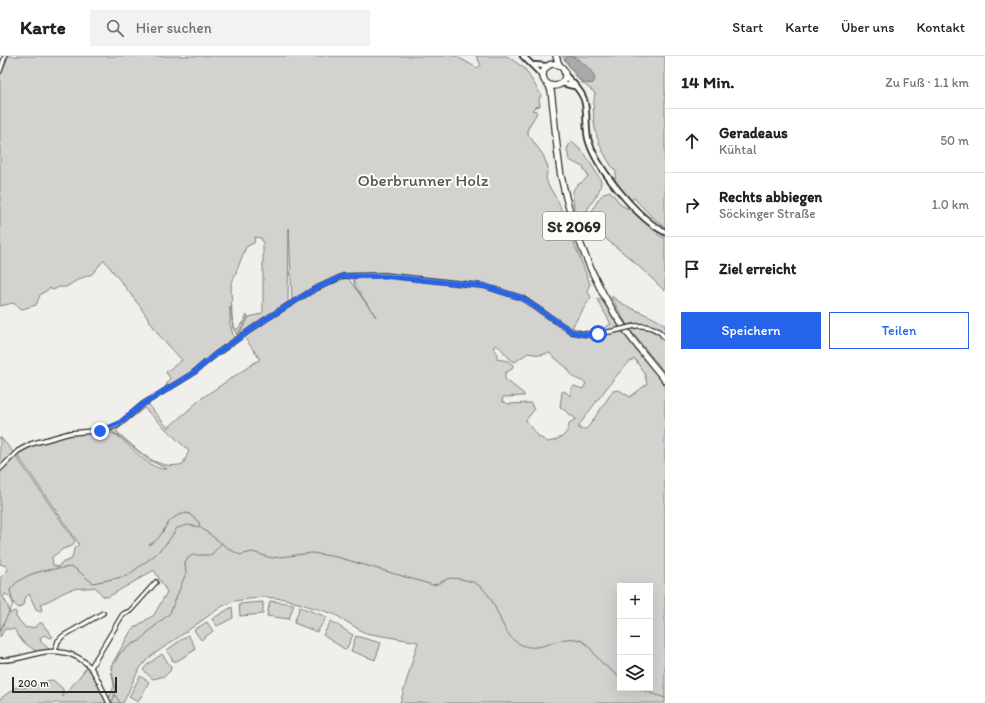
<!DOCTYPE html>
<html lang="de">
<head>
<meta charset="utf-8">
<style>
  body { margin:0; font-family:Itim,sans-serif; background:#f2f2f2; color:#202124 }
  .controls { position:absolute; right:12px; bottom:12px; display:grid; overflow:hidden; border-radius:0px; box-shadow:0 4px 16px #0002 }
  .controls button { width:36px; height:36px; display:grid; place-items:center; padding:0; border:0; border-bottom:1px solid #e0e0e0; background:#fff; color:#202124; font:20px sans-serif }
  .scale { position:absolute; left:12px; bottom:10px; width:105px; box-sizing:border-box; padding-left:4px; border:2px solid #2b2b2b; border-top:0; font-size:11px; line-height:14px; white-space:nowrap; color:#2b2b2b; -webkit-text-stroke:3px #fdfcf7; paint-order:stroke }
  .stop { position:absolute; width:12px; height:12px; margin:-9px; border:3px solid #2563eb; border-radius:50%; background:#fff }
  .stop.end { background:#2563eb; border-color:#fff; box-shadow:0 1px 4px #0008 }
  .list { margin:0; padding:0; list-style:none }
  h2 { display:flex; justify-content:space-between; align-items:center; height:52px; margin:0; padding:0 16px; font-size:17px }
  h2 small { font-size:13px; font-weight:400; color:#757577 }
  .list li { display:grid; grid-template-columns:26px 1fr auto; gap:12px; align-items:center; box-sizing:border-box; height:64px; padding:0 16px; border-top:1px solid #e0e0e0 }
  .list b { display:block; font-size:15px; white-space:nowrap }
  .list p { margin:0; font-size:13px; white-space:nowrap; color:#757577 }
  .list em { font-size:13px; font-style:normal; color:#757577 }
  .actions { display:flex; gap:8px; padding:12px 16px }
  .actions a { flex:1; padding:9px 0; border:1px solid #2563eb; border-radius:0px; text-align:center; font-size:14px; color:#2563eb }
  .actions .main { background:#2563eb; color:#fff }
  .icon { flex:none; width:22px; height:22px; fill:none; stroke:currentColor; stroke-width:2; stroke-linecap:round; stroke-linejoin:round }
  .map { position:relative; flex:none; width:665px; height:647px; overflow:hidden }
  header { display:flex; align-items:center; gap:24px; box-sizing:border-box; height:56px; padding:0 20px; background:#fff; border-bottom:1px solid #e0e0e0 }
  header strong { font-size:19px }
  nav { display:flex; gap:22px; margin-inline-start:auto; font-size:14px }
  .search { width:280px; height:36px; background:#f2f2f2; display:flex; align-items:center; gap:10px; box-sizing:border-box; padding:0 14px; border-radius:0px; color:#757577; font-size:15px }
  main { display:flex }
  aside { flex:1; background:#fff }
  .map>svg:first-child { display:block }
</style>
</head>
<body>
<header>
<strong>Karte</strong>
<div class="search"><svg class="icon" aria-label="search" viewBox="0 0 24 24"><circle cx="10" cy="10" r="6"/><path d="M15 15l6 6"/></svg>Hier suchen</div>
<nav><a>Start</a><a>Karte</a><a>Über uns</a><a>Kontakt</a></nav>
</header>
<main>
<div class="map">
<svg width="665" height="647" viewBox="0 0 665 647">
  <rect width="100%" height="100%" fill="#f0efeb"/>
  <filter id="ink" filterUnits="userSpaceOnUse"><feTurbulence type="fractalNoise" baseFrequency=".025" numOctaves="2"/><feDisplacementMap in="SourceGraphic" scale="8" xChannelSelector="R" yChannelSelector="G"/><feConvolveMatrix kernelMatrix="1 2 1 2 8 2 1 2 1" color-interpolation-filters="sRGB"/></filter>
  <g filter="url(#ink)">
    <!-- green -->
    <g fill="#d3d2cf" stroke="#7f7e7d" fill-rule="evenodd">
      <path d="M8,0H456L477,12L481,9L476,0H507L525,13L541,39L539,44L540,50L535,51L532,54L536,55L537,57L528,72V78L543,99L548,111L546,122L548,129L558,145L590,228L587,234L591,241L572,271C586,278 598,276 611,268L597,243H601L626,280L665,329V647H400L418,586L365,577L334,558L285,543L264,541L234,545L221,551L150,601C133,617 133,629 123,647H0V643L16,631C31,634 39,625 53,624L63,633V641L88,610L108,645L114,630L111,610L132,573L154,559L167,536L154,514L108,541L103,540L95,531C87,533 79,531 70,534C60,537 52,545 42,547L40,548L42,554L40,555L36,553L29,538L24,543L23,549L19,552C13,549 12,540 5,538L3,541L8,550L9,558L14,555L16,556V561L26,572L35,571L40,567H42L53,581L50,582L44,579L40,582L41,586L49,593L48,595L37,596L22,585L14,573H5L0,581V522L8,514L6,510L0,508V415L14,401L18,403L75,485L72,490L63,493L52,501L53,509L58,511L61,507L72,503L74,493L79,488L18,400V397C36,385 98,368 116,379C130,388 149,415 167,413L147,403L121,381L112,376V374L148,346L180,327L220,296L294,247L336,223L348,222L376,261L355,230L352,218L334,222L293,245L292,244L289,172L288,246L238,280L249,261L261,258L263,256V186L261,182L255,181L254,187L246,191L231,229L232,261L235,273H238L247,259L248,261L237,279L233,272L230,251V268L234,283L191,317L163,335L170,322L166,316L182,304L159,279L139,249L104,204L92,218L79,223L66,231H59L53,234L50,232L40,239L36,249L22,253L13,247L0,250V20ZM244,281L260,303L202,342L168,372L148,348L182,327ZM496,289C503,292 506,302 515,306L528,297L540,299L549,297L567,312L573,321L586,327L583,333L574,330L571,332V340L564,335L562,336L560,351L576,363L569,367C569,379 559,384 548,386L539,381L526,364L534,354L531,347L508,348L502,345L503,341L524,340V338L505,323V317L512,313L513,309L508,305L497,303V297L493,291ZM635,303L645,319L647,328L630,341L619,334L613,335L589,370L586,373H579V369C588,358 624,305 635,303ZM144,352L189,395L183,408C156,416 136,392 117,376V374ZM620,530H650V632H620Z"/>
      <path d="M562,0H665V171L652,161L634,142L630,145L615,124L616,116C597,91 590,68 595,37L579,24Z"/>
      <path d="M571,85L585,98L601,125C602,140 583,150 585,166L582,169L579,168C577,159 568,137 576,130C580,127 585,125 588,120L583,111L569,104L567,93Z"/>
      <path d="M610,135L622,150L630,153L642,164L658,175V179L665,182V235L631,203L591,171L592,164L590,162C593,152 599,137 610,135Z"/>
      <path d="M611,241H613C628,254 649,257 665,269V317L630,274Z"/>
      <polygon points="0,381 14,397 0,411"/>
      <polygon points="270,545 294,548 289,563 267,560"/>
      <polygon points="263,546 263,558 240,560 239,548"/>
      <polygon points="232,551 233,562 217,570 212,563"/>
      <polygon points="300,551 327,561 317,576 294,567"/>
      <polygon points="331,565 353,579 346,594 323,579"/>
      <polygon points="207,566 213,575 201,584 194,574"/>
      <polygon points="188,579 194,589 195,594 177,605 173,605 167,594"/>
      <polygon points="356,580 381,587 375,604 351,595"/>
      <polygon points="162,598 171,611 170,615 165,620 153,623 143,614 148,608"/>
      <polygon points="140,620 149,626 138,646 129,641"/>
    </g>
    <!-- water -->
    <path fill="#aaa9a7" stroke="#777775" d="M567,0C578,0 592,13 595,23L593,27C579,31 572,13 565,4Z"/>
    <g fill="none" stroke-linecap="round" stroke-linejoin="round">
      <!-- stream -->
      <g stroke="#777775" stroke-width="1">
        <path d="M149,489C168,480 162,460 188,457L199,466L200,471"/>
        <path d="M0,575L13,548L10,534C23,515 51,513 73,511L93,527L127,520L155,499L167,487L177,472L188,469L200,471L229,493L240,499L252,496L272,502L312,497L337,501L433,529C439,528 442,525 447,523C452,521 460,523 465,524C499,529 495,574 518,587C541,601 560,575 582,585C590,589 595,600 601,606C606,611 614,616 620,621"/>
        <polyline points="636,632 665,642"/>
        <polyline points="115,639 120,647"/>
        <polyline points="112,647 116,633 111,613 120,597 132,588 140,585 147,577 170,557 186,517 185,507 188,502 193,499 211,499 222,487"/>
      </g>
      <defs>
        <g id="street">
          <polyline points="0,15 5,0"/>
          <path d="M635,270C647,269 658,272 665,282"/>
          <polyline points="0,413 18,395 31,388 70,377 106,374 118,369 143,348 192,318 216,298 266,263 313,234 343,220 384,219 484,230 522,242 572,276 590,279 614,275"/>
          <polyline points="55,595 58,585 63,580 103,557"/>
          <path d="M0,604C13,605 26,600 39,597C58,593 77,597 90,611C98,620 103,636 109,647"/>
          <polyline points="91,611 123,558 130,555 156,526"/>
        </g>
        <g id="secondary">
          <polyline points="523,0 542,19"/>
          <polyline points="535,9 546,10"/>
          <path d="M566,20C572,26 579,32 583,41C589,53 584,72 589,86C598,114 639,164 665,176"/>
          <polyline points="562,27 574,30"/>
        </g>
        <g id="primary">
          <polyline points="556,0 559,9"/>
          <circle cx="554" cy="19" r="11"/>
          <path d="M549,29L551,35C555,63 556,92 561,120C573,177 594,231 629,279C640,294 653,309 665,324"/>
        </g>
      </defs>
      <!-- street casing -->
      <use href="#street" stroke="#2b2b2b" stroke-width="6"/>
      <!-- secondary casing -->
      <use href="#secondary" stroke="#2b2b2b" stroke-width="8"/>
      <!-- primary casing -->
      <use href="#primary" stroke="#2b2b2b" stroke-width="8"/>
      <!-- street -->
      <use href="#street" stroke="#fdfcf7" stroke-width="3.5"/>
      <!-- secondary -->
      <use href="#secondary" stroke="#fdfcf7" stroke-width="4.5"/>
      <!-- primary -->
      <use href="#primary" stroke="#fdfcf7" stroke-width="5.5"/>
      <defs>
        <polyline id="street-bridge" points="614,275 635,270"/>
      </defs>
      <!-- street-bridge casing -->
      <use href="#street-bridge" stroke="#2b2b2b" stroke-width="6" stroke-linecap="butt"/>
      <!-- street-bridge -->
      <use href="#street-bridge" stroke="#fdfcf7" stroke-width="3.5"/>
    </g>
  </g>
  <g fill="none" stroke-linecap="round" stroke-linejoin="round" filter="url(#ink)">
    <!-- route -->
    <polyline stroke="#2563eb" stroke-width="5" points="100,375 120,367 143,348 192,318 216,298 266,263 313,234 343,220 384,220 484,230 522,242 572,276 586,279 598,278"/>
  </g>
  <g text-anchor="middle" stroke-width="4" stroke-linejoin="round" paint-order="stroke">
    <!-- shield labels -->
    <rect fill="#fdfcf7" stroke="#6a6a68" stroke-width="1" x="543" y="156" width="62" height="28" rx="3"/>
    <g font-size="16" font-weight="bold" fill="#2b2b2b">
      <text x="574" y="176">St 2069</text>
    </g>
    <!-- park labels -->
    <g font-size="17" fill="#555554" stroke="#fdfcf7">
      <text x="423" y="130">Oberbrunner Holz</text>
    </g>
  </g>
</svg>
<div class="controls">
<button>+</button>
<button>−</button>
<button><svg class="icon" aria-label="layers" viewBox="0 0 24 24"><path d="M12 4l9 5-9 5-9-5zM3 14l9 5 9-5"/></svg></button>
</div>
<div class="scale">200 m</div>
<div class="stop" style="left:598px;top:278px"></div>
<div class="stop end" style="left:100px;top:375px"></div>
</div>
<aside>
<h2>14 Min.<small>Zu Fuß · 1.1 km</small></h2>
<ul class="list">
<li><svg class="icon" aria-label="ahead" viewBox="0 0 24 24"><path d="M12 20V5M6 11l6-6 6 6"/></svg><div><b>Geradeaus</b><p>Kühtal</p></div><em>50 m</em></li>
<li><svg class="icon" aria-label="right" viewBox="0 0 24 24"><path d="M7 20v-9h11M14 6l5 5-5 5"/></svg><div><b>Rechts abbiegen</b><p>Söckinger Straße</p></div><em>1.0 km</em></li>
<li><svg class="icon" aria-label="arrive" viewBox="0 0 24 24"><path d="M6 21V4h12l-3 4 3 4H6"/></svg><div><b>Ziel erreicht</b></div></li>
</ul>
<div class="actions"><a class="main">Speichern</a><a>Teilen</a></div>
</aside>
</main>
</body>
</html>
